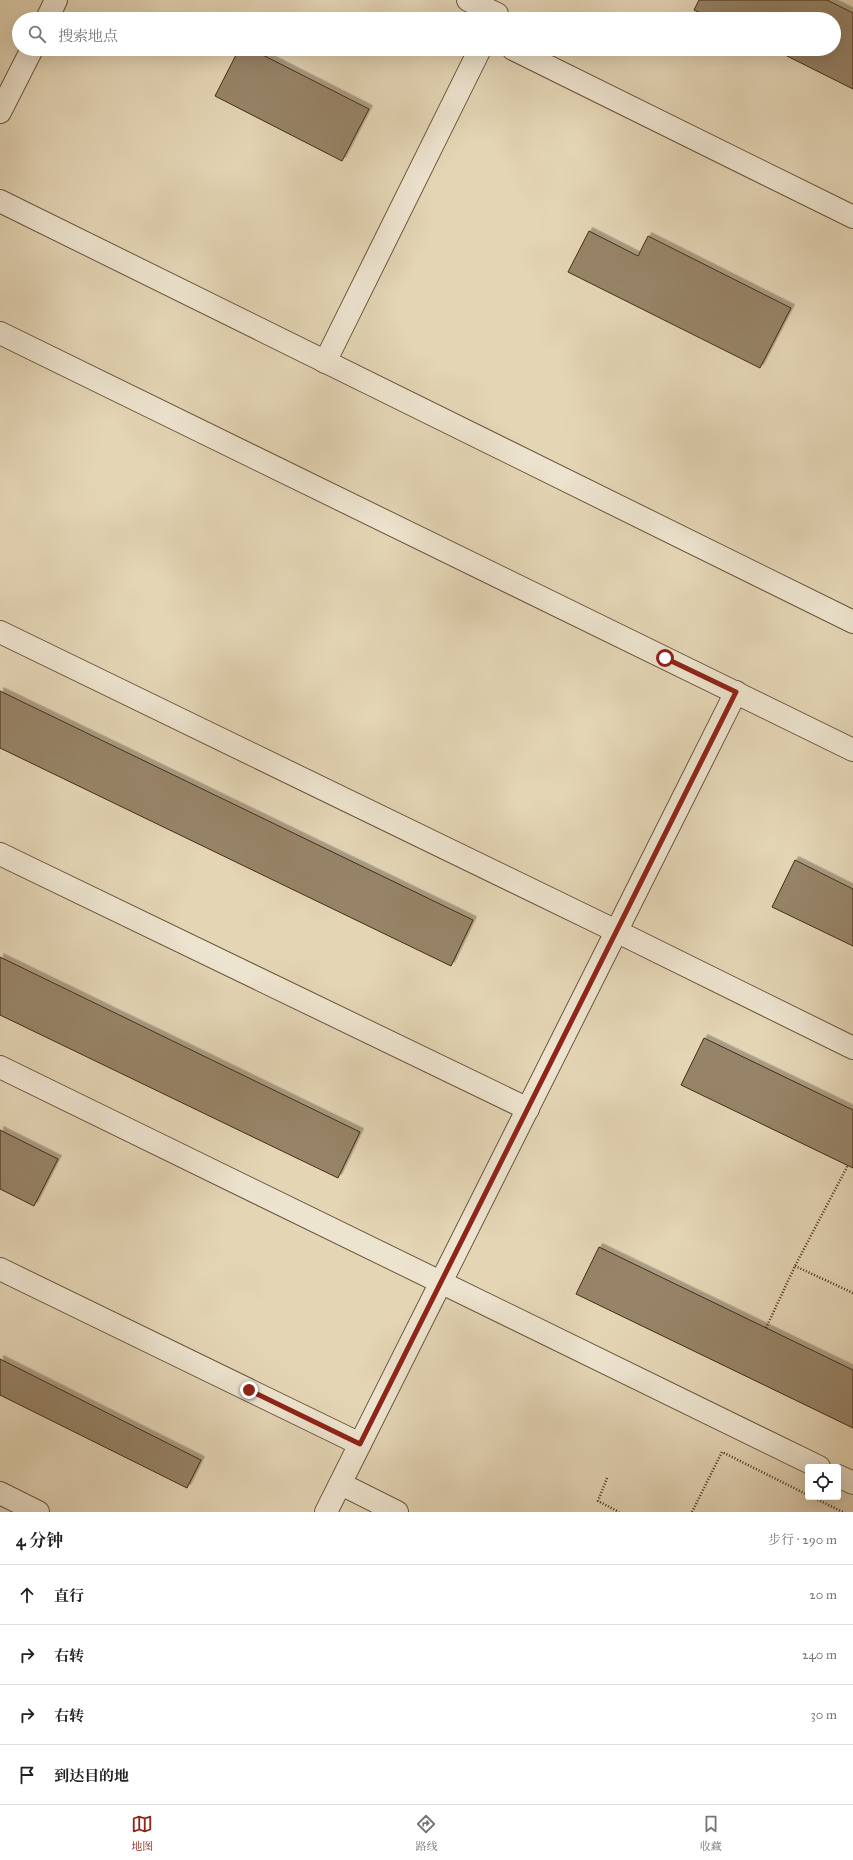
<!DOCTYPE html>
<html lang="zh">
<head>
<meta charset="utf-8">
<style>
  body { margin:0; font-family:"IM FELL Great Primer","Noto Serif SC",serif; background:#f6f6f6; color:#222 }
  .controls { position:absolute; right:12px; bottom:12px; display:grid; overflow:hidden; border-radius:4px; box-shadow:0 4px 16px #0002 }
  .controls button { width:36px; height:36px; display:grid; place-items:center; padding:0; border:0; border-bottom:1px solid #e0e0e0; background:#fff; color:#222; font:20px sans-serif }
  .stop { position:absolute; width:12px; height:12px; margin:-9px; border:3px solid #8f2418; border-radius:50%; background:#fff }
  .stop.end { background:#8f2418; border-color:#fff; box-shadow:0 1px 4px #0008 }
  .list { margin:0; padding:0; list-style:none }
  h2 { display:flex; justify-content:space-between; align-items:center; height:52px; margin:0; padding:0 16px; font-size:17px }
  h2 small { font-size:13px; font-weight:400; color:#767676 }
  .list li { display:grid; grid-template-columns:26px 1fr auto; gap:12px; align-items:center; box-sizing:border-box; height:60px; padding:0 16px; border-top:1px solid #e0e0e0 }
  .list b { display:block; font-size:15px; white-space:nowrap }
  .list em { font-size:13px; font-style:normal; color:#767676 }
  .icon { flex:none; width:22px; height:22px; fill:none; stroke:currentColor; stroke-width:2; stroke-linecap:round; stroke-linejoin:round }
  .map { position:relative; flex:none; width:853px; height:1512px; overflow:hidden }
  .search { position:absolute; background:#fff; box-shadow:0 4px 16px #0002; left:12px; right:12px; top:12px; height:44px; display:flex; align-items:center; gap:10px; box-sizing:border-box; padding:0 14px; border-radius:22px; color:#767676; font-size:15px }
  .sheet { height:292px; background:#fff }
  nav { display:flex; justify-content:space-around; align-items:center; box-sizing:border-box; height:56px; border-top:1px solid #e0e0e0; background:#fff; font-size:11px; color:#767676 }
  nav a { display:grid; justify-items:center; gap:2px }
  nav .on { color:#8f2418 }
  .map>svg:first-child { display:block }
</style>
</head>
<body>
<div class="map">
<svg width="853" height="1512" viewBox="0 0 853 1512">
  <defs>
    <filter id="shadow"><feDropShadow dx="3.5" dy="-3.5" stdDeviation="0" flood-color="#0004"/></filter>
  </defs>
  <rect width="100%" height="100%" fill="#e4d5b5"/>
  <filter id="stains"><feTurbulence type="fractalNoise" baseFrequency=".005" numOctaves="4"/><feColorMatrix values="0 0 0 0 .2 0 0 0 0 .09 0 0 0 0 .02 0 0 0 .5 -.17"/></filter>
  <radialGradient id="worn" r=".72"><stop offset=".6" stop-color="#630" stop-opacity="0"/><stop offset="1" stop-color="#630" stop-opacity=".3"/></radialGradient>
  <!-- building -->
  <g fill="#978467" stroke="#442c13" filter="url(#shadow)">
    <polygon points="699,0 827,0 853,13 853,89 773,49 834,49 834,19 713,19 694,10"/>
    <polygon points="239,49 251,49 369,109 342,161 215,96"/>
    <polygon points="589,231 638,256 648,236 791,308 760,368 568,272"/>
    <polygon points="0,691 473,920 451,966 0,748"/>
    <polygon points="795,860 853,889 853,946 772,907"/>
    <polygon points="0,957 360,1132 338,1178 0,1015"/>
    <polygon points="704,1038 853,1110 853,1168 681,1085"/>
    <polygon points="0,1130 58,1159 34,1206 0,1189"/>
    <polygon points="599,1247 853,1370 853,1428 576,1294"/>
    <polygon points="0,1359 201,1460 187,1488 0,1395"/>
  </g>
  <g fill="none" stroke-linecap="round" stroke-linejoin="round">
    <defs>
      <g id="minor">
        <polyline points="468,0 497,14"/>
        <polyline points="47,19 56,0"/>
        <polyline points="513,49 853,217"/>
        <polyline points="0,112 32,49"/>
        <polyline points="0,201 853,622"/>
        <polyline points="0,333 853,750"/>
        <polyline points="325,362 480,49"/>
        <polyline points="0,632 616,931 853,1048"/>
        <polyline points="0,854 528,1109"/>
        <polyline points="0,1067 819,1467"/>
        <polyline points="0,1269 360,1444"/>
        <polyline points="838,1476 853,1483"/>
        <polyline points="341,1484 397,1512"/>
        <polyline points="0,1493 38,1512"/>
        <polyline points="326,1512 736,692"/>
      </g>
    </defs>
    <!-- minor casing -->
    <use href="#minor" stroke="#6c563c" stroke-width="24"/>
    <!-- path -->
    <g stroke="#442c13" stroke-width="2.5" stroke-dasharray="1 2" stroke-linecap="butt">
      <polyline points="795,1266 853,1293"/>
      <polyline points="766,1328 795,1266 848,1165"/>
      <polyline points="607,1478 598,1501 619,1512"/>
      <polyline points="812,1497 843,1512"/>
      <polyline points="692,1512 722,1452 808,1495"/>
    </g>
    <!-- minor -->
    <use href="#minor" stroke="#ede4cf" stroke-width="22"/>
  </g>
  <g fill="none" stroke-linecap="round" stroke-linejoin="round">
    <!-- route -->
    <polyline stroke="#8f2418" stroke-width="5" points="249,1390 360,1444 736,692 665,658"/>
  </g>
  <rect width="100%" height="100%" filter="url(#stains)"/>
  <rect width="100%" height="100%" fill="url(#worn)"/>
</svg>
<div class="controls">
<button><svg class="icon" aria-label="locate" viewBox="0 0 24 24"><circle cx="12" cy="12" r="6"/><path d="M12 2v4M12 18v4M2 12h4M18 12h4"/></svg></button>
</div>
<div class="stop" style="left:665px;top:658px"></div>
<div class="stop end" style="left:249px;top:1390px"></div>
<div class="search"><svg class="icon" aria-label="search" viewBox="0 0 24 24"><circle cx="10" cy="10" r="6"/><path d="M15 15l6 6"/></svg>搜索地点</div>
</div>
<section class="sheet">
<h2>4 分钟<small>步行 · 290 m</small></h2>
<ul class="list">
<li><svg class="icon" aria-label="ahead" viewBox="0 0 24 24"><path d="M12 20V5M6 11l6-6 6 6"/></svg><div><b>直行</b></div><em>20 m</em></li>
<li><svg class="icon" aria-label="right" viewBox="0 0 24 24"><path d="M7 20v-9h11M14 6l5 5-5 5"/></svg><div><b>右转</b></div><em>240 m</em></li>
<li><svg class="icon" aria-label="right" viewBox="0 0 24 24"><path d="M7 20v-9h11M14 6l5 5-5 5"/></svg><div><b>右转</b></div><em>30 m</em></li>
<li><svg class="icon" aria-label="arrive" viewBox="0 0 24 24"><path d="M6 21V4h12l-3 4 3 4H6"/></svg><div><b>到达目的地</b></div></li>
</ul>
</section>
<nav>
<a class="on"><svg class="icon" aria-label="map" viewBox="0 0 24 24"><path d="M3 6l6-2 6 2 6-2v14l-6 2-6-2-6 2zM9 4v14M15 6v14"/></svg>地图</a>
<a><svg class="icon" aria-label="directions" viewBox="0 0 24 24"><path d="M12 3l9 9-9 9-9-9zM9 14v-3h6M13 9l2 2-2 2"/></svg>路线</a>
<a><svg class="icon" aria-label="saved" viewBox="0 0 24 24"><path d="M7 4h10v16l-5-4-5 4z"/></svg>收藏</a>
</nav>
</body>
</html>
